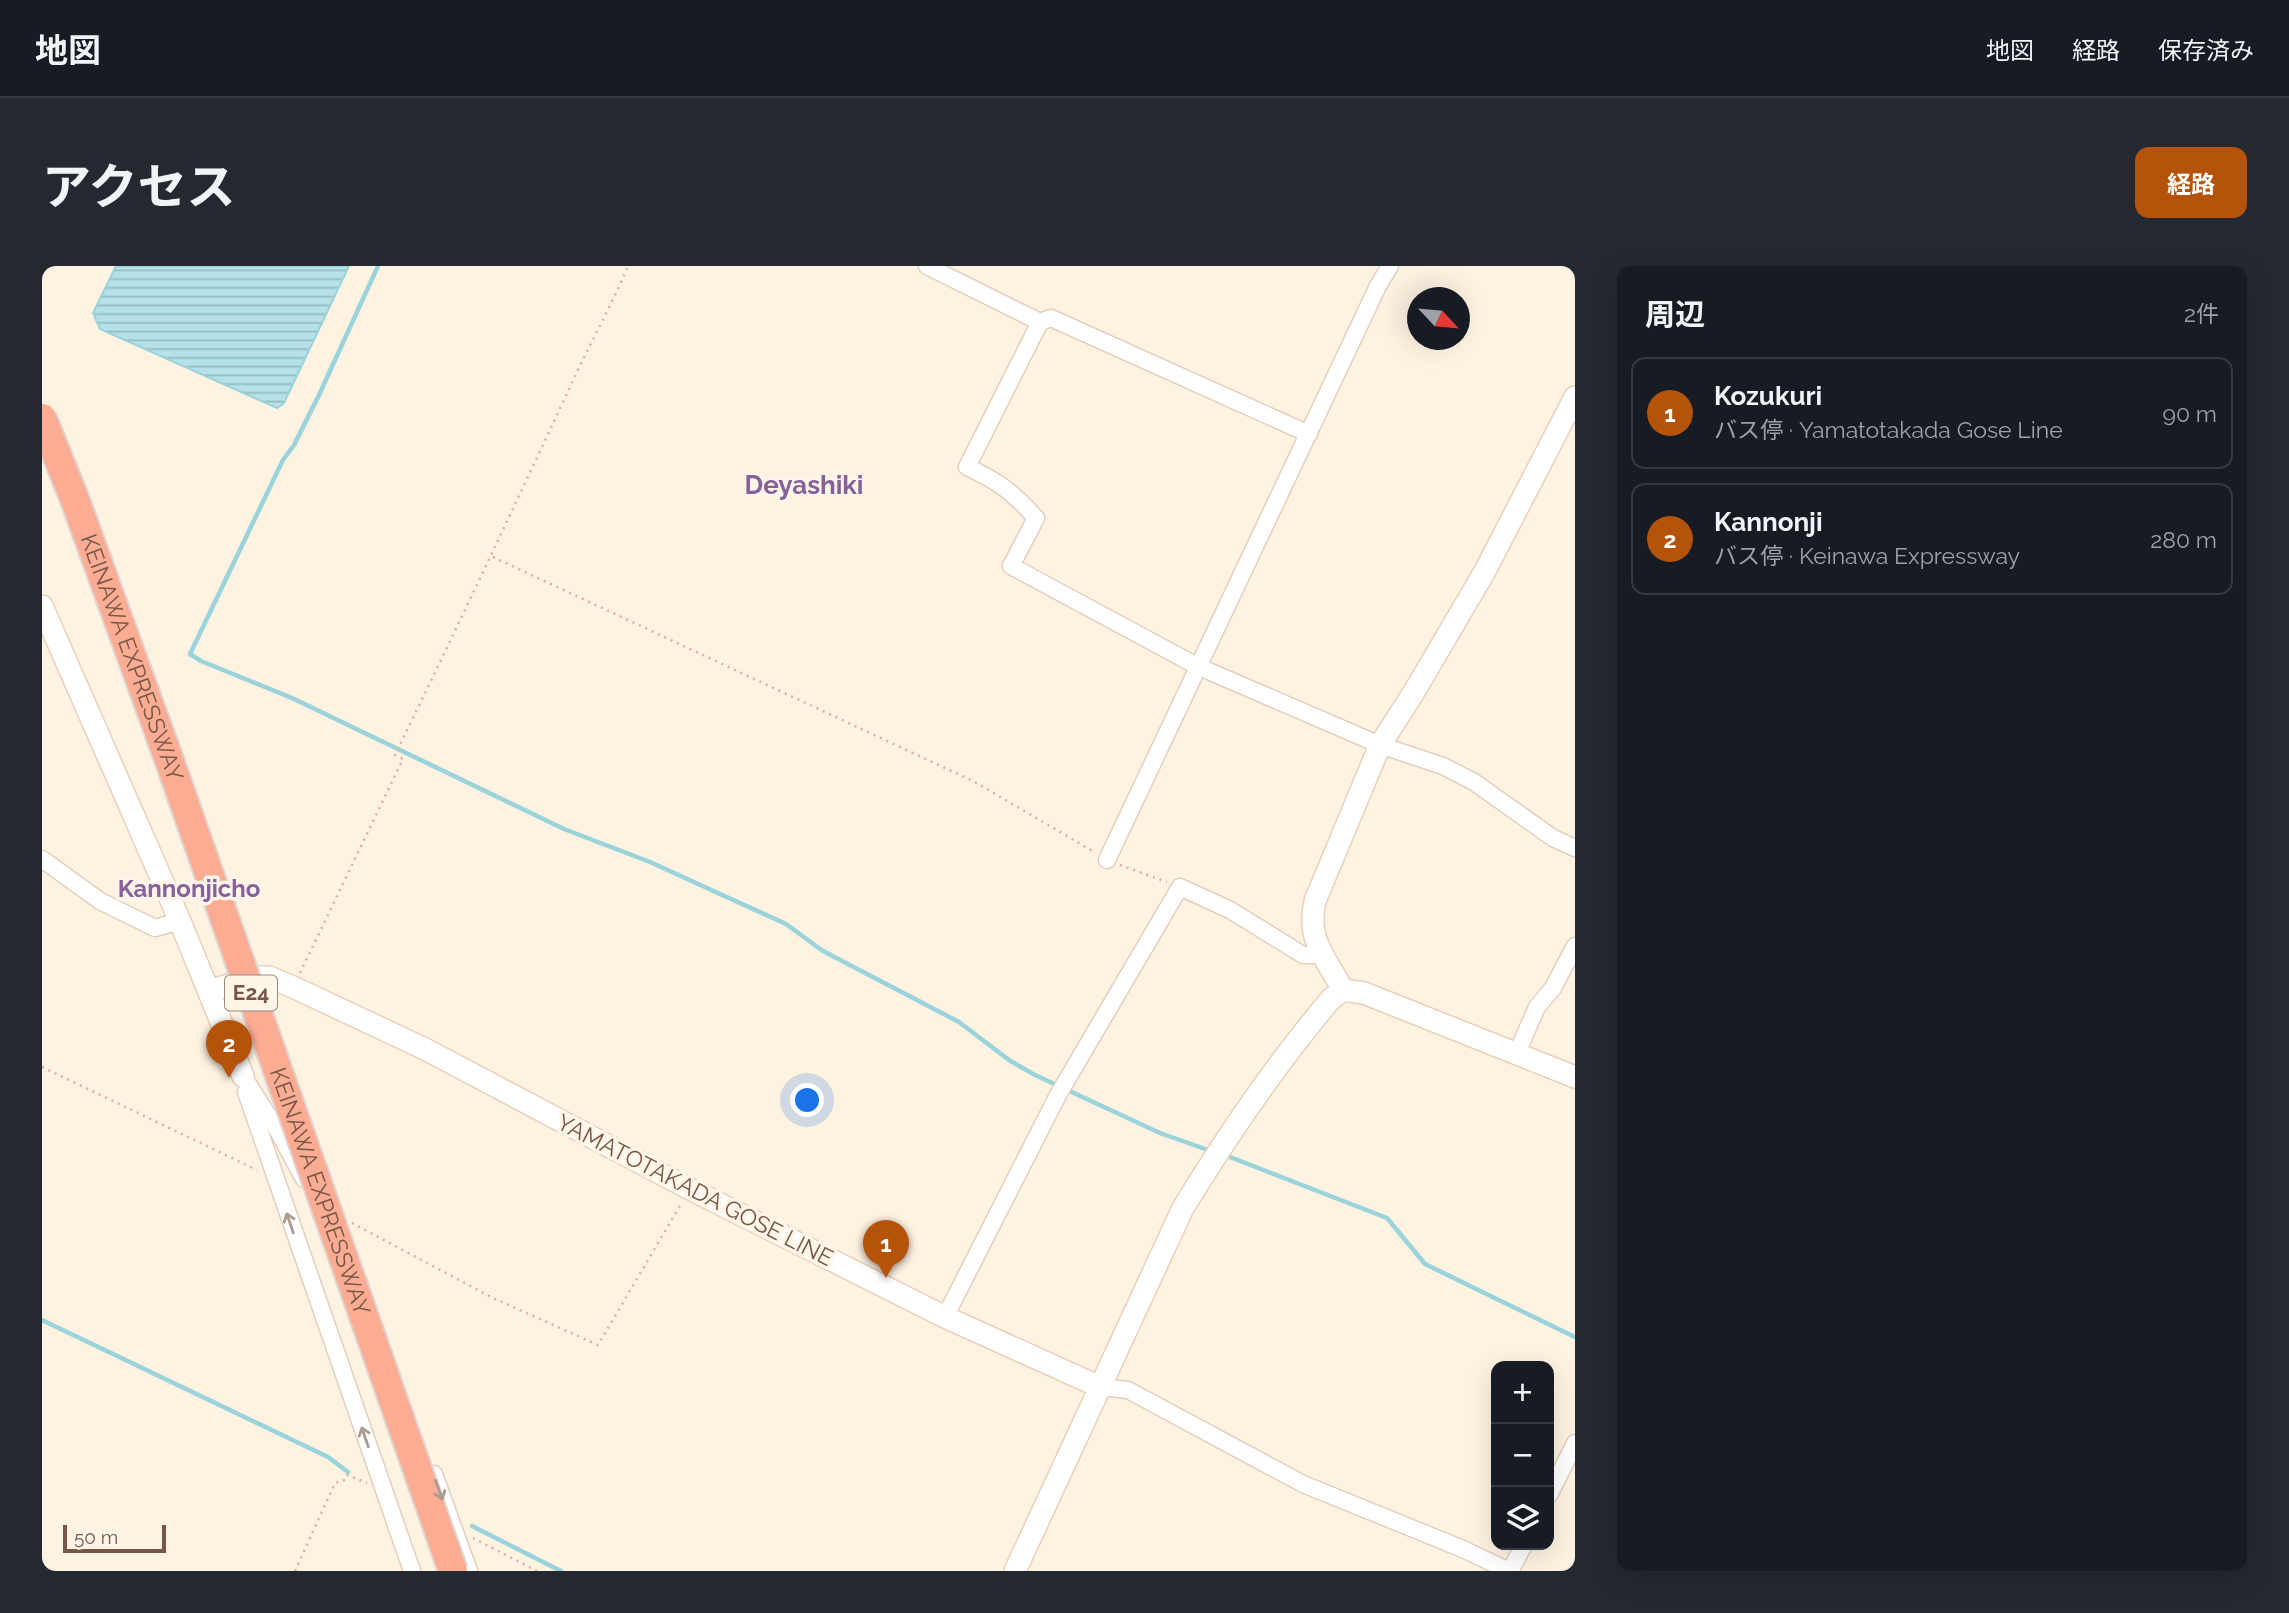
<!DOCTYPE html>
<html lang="ja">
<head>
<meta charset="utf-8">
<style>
  body { margin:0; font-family:Raleway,"Noto Sans JP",sans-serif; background:#242831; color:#f1f3f6 }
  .controls { position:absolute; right:21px; bottom:21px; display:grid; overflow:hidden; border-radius:14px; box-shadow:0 7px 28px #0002 }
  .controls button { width:63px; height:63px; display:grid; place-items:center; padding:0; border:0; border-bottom:2px solid #363941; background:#171b24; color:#f1f3f6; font:35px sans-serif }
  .compass { position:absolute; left:1365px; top:21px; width:63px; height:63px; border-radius:50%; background:#171b24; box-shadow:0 7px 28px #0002; rotate:116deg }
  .scale { position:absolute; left:21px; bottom:18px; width:103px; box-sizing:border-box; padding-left:7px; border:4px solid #765646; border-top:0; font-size:19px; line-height:24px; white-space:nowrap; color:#765646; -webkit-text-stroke:5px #fff6e9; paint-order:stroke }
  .you { position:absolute; left:766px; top:835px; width:24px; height:24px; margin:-18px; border:5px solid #fff; border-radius:50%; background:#1a73e8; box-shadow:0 0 0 10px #1a73e833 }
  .badge { display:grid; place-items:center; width:46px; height:46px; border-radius:50%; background:#b45309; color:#fff; font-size:23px; font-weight:700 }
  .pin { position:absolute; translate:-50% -58px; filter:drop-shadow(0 2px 4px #0008) }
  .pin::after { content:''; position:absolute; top:37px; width:24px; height:21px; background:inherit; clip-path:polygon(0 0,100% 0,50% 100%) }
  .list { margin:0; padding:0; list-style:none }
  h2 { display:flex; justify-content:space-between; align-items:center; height:91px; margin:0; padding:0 28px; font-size:30px }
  h2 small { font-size:23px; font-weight:400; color:#9ea1a6 }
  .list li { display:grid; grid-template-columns:46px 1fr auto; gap:21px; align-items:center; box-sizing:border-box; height:112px; margin:0 14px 14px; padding:0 14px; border:2px solid #363941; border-radius:14px }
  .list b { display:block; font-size:26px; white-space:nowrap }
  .list p { margin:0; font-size:23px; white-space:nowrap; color:#9ea1a6 }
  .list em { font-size:23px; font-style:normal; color:#9ea1a6 }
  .icon { flex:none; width:38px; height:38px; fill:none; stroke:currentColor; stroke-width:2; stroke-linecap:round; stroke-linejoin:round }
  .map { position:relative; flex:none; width:1533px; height:1305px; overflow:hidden; border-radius:14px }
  header { display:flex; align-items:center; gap:42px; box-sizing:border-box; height:98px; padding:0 35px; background:#171b24; border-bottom:2px solid #363941 }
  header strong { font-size:33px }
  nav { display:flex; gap:38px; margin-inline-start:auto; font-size:24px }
  .intro { display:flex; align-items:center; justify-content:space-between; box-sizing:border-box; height:168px; padding:0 42px }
  h1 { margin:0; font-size:49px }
  .button { padding:18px 32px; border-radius:14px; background:#b45309; color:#fff; font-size:24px; font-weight:700 }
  main { display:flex; gap:42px; padding:0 42px }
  aside { flex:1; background:#171b24; border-radius:14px; box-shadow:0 7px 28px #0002 }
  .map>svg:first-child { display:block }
</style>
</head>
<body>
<header>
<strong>地図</strong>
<nav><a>地図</a><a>経路</a><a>保存済み</a></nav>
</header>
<div class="intro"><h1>アクセス</h1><a class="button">経路</a></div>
<main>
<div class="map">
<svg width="1533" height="1305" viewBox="0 0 1533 1305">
  <defs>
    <pattern id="water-rules" width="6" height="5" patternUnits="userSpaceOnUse" patternTransform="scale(1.75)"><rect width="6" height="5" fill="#b4e2e8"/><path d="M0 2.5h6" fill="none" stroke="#97babe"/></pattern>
  </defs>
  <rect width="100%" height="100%" fill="#fef2e1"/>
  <!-- water -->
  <polygon fill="url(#water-rules)" stroke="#9ad3db" stroke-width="2" points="74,0 307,0 242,137 235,142 58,63 51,47"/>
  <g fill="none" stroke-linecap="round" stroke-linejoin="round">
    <!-- stream -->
    <g stroke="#9ad3db" stroke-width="4.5">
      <polyline points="336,0 277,129 252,179 241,194 148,388 159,395 250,432 522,563 608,596 744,658 781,685 917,756 967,794 993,809 1118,867 1166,884"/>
      <polyline points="1188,891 1345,952 1383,998 1533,1071"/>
      <polyline points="0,1054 286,1191 306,1206"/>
      <polyline points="430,1260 519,1305"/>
    </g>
    <defs>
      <g id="street">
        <polyline points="885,0 998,56 1009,52 1267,168"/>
        <path d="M998,56L925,201C958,216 970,226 994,252L969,300L1155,400L1338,479L1401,500L1432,516L1511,572L1533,582"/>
        <polyline points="0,593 58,635 113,662 138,655"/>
        <polyline points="1065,594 1336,20 1348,0"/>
        <polyline points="1474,789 1495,741 1511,722 1533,680"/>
        <polyline points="201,810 236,865 262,913"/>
        <polyline points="204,826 370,1305"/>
        <polyline points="903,1051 1016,829 1138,621 1188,644 1261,689 1281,689"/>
        <polyline points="1058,1121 1086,1124 1261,1218 1421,1283 1467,1305"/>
        <polyline points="392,1208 427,1305"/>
        <polyline points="1507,1229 1533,1177"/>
        <polyline points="1468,1305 1482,1279"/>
      </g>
      <g id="secondary">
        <polyline points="0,340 138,655 201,810"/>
        <path d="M1301,724C1284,692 1264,674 1273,635L1338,479L1372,426L1443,305L1533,131"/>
        <polyline points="167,725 213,711 227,711 251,721 383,783 648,923 903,1051 1058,1121"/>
        <path d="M973,1305L1141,942C1185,870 1234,798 1289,733L1301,724L1322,727L1533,811"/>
      </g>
    </defs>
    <!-- street casing -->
    <use href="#street" stroke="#e4cfbf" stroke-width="19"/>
    <!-- secondary casing -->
    <use href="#secondary" stroke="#ead0bc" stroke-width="24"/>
    <!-- path -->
    <g stroke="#dab19a" stroke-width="2.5" stroke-dasharray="2 5" stroke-linecap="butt">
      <polyline points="451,291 933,516 1054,587"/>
      <polyline points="1078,599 1125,616"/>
      <path d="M258,707L361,493L353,489C413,366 471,243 529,119C547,79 569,41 586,0"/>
      <polyline points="0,801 215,904"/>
      <polyline points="310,957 451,1032 556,1079 639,938"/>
      <polyline points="431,1272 495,1305"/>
      <polyline points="0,1301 9,1305"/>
      <polyline points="253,1305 293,1217 303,1214 305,1209 325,1217"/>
    </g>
    <!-- street -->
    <use href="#street" stroke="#fff" stroke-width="16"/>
    <!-- secondary -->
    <use href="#secondary" stroke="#fff" stroke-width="21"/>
    <defs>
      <g id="highway-bridge">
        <path id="s1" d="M0,152L33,234L129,499L411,1305"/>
      </g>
    </defs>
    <!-- highway-bridge casing -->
    <use href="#highway-bridge" stroke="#ded6d3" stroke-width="32" stroke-linecap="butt"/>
    <!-- highway-bridge -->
    <use href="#highway-bridge" stroke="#fcac93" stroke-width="28"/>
  </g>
  <!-- one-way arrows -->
  <defs><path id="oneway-shaft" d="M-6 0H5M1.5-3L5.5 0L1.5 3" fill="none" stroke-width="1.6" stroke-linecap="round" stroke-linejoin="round" transform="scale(1.75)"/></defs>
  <g stroke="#ad9a90">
    <use href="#oneway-shaft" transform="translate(248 957) rotate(-109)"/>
    <use href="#oneway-shaft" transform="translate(323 1171) rotate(-109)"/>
    <use href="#oneway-shaft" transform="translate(397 1224) rotate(70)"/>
  </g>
  <g text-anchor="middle" stroke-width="7" stroke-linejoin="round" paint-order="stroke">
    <!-- shield labels -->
    <rect fill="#fff6e9" stroke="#9f8677" stroke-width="2" x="183" y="709.5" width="52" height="35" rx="5"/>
    <g font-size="21" font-weight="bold" fill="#765646">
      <text x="209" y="734">E24</text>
    </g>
    <!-- street labels -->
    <g font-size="23" fill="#765646" stroke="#fff6e9">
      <text dy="8" stroke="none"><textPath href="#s1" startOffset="256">KEINAWA EXPRESSWAY</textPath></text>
      <text transform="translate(653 924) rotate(27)" y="8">YAMATOTAKADA GOSE LINE</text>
      <text dy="8" stroke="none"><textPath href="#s1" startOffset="822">KEINAWA EXPRESSWAY</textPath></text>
    </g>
    <!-- neighbourhood labels -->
    <g font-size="24" font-weight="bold" fill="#86619b" stroke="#fff6e9">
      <text x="147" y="631">Kannonjicho</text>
    </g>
    <!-- quarter labels -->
    <g font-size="26" font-weight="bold" fill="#86619b" stroke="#fff6e9">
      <text x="762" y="228">Deyashiki</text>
    </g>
  </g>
</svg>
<div class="controls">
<button>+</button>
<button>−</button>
<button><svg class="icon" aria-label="layers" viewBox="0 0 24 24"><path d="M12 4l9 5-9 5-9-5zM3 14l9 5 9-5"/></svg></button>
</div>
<svg class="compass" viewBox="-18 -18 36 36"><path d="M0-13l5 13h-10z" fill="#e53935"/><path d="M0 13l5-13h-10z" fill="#9ea1a6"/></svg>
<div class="scale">50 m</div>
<div class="you"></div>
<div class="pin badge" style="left:844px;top:1012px">1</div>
<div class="pin badge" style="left:187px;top:812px">2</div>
</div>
<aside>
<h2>周辺<small>2件</small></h2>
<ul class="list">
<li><span class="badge">1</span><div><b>Kozukuri</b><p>バス停 · Yamatotakada Gose Line</p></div><em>90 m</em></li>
<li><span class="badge">2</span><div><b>Kannonji</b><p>バス停 · Keinawa Expressway</p></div><em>280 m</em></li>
</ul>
</aside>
</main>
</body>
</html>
